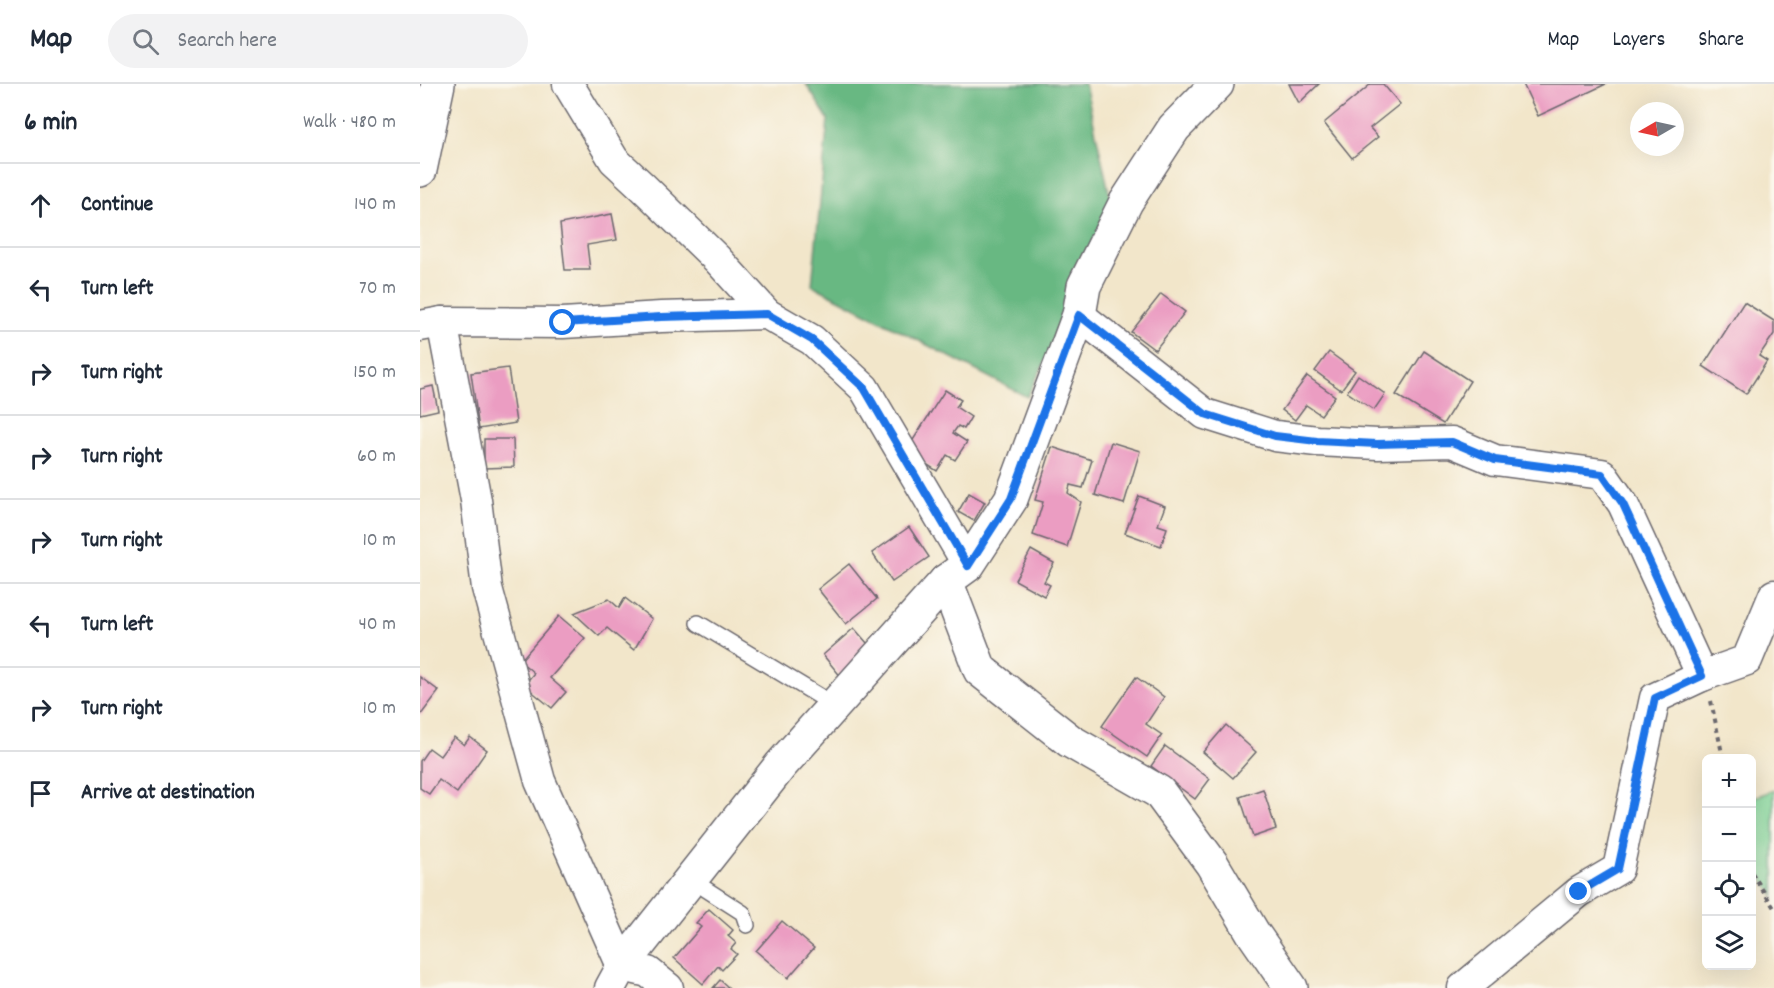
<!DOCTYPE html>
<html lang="en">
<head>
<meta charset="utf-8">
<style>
  body { margin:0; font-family:Dekko,sans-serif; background:#f2f2f3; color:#1f2937 }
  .controls { position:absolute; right:18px; bottom:18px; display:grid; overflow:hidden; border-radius:9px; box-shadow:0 6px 24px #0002 }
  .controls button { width:54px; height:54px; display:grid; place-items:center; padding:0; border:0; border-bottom:2px solid #e0e1e3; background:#fff; color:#1f2937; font:30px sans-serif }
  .compass { position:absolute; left:1210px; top:18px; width:54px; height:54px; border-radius:50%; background:#fff; box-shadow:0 6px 24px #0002; rotate:261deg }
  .stop { position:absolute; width:18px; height:18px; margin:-14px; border:4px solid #1a73e8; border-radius:50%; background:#fff }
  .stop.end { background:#1a73e8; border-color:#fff; box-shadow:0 2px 6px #0008 }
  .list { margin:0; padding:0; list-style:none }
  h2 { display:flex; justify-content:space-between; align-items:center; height:78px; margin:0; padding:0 24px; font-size:26px }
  h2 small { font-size:20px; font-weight:400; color:#747a83 }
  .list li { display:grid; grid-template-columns:39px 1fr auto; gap:18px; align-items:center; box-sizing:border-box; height:84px; padding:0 24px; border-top:2px solid #e0e1e3 }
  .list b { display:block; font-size:22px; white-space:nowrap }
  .list em { font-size:20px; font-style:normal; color:#747a83 }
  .icon { flex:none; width:33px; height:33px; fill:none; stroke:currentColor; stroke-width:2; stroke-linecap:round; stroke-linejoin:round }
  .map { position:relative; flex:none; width:1354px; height:904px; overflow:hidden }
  header { display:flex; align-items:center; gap:36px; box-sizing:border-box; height:84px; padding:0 30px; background:#fff; border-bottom:2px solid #e0e1e3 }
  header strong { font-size:28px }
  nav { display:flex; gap:33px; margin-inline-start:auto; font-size:21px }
  .search { width:420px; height:54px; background:#f2f2f3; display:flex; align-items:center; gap:15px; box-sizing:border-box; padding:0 21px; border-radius:33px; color:#747a83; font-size:22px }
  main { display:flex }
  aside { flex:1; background:#fff }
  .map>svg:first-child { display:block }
</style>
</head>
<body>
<header>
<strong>Map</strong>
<div class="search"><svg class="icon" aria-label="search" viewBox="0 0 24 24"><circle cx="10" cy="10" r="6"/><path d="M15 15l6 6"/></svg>Search here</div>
<nav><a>Map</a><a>Layers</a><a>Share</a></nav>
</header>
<main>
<aside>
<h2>6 min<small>Walk · 480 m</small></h2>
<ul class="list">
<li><svg class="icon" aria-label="ahead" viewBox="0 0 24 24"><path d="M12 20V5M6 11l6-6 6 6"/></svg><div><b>Continue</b></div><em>140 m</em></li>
<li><svg class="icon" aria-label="left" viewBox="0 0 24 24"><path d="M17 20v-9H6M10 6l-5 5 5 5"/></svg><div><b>Turn left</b></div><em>70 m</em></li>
<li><svg class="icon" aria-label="right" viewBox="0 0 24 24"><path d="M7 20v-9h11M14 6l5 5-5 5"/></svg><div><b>Turn right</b></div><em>150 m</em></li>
<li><svg class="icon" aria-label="right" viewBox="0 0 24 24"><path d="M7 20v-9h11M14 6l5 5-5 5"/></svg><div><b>Turn right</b></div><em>60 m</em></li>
<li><svg class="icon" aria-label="right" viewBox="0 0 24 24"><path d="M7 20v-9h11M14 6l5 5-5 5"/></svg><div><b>Turn right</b></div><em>10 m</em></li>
<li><svg class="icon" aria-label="left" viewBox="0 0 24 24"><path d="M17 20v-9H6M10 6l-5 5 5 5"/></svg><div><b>Turn left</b></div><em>40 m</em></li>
<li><svg class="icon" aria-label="right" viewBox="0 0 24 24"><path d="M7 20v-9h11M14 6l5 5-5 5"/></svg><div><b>Turn right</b></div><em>10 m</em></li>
<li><svg class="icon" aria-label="arrive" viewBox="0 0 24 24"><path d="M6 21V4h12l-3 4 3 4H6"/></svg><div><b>Arrive at destination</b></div></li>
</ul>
</aside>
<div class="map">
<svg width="1354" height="904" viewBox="0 0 1354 904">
  <rect width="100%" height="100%" fill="#fbf7ec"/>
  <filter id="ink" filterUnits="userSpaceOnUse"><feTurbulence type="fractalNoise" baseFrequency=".0167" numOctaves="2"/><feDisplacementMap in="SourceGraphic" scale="12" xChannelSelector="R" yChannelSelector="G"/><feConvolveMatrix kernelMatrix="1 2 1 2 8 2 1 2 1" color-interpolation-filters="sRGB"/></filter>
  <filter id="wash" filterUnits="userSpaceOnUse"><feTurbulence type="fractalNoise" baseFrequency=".008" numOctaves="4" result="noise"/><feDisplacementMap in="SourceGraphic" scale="24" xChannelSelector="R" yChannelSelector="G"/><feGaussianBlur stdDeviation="1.35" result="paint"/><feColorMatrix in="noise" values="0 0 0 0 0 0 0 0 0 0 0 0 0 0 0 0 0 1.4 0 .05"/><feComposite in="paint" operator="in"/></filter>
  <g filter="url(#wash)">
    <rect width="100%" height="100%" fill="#f2e6ca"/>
    <!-- green -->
    <polygon fill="#81d79a" stroke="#527c6a" stroke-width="1.5" points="1354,706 1354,812 1332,779 1332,714"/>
    <!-- forest -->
    <polygon fill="#68b882" stroke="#456d5e" stroke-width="1.5" points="386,0 665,0 696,139 607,313 392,201 408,35"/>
    <g id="blocks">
      <!-- building -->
      <g fill="#eb9dc2">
        <polygon points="869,0 899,0 879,19"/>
        <polygon points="951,0 963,0 980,20 950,44 958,53 932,74 904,39"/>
        <polygon points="1103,0 1186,0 1118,32"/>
        <polygon points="192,130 197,156 167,161 170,186 145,186 140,140"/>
        <polygon points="741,210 765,228 735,266 711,248"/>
        <polygon points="1324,218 1354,237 1354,250 1339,272 1347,277 1326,310 1283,282"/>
        <polygon points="1004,267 1050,297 1023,340 976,311"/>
        <polygon points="909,268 935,287 921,306 895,287"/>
        <polygon points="88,284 96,339 59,345 51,289"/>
        <polygon points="938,291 965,310 954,326 927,308"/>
        <polygon points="887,292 915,312 901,331 886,321 875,336 862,326"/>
        <polygon points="13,302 18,326 0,330 0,305"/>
        <polygon points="525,306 541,316 536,323 551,333 544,345 538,342 533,349 547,358 535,376 527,371 517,387 486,367"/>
        <polygon points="64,355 93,355 94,383 64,384"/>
        <polygon points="691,358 720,367 704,420 675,411"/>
        <polygon points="632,363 672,376 663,404 650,401 648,409 661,418 647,463 613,451 623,418 615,416"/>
        <polygon points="549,409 565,418 554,437 538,428"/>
        <polygon points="719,412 745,422 738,441 747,444 741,462 705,449"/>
        <polygon points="489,443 509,473 472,498 452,469"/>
        <polygon points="611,466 634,479 624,498 630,501 624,512 595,496"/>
        <polygon points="429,480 457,515 426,540 398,505"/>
        <polygon points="205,514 232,535 214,566 187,544 179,552 154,529 189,515 199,524"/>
        <polygon points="139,532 165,554 130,594 146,608 132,624 104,601 114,589 100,577"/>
        <polygon points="434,544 454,567 422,594 403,571"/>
        <polygon points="0,593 19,607 0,632"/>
        <polygon points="716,593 744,613 726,640 742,651 727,673 682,642"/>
        <polygon points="806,641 836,668 813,694 783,668"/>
        <polygon points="34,653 44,661 50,653 67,666 37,709 19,696 9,710 0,704 0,677 9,664 20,672"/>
        <polygon points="745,662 790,695 775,715 731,682"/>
        <polygon points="843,705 856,745 833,753 820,713"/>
        <polygon points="289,825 313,846 308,852 316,859 311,865 317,870 302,886 298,882 283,900 254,874 281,843 276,839"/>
        <polygon points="362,837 394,864 368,894 336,867"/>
        <polygon points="300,896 309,904 293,904"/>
      </g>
    </g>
  </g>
  <g filter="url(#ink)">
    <use href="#blocks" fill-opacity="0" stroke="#6b676d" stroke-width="1.5"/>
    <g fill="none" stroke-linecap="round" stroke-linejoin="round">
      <defs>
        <g id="lane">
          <polyline points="278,539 414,621"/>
          <polyline points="270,795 323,829 327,841"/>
        </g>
        <g id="street">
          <polyline points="148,0 194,76 223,103 297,175 347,230 392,256 444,304 548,481"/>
          <polyline points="659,231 785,330 855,352 897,357 958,360 1032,358 1075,376 1182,390 1203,420 1282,592"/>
          <polyline points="22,238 56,416 67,504 120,697 202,882"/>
          <polyline points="0,242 22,238 143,239 241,233 347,230"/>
          <polyline points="202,882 228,888 248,904"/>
          <polyline points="190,904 202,882"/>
          <polyline points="1043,904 1159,808 1198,785 1235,614 1282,592 1327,576 1354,511"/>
        </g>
        <g id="secondary">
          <polyline points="0,86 18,0"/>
          <polyline points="526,497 560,586 650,657 739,708 792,780 833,849 871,904"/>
          <polyline points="202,882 361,681 526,497 548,481 591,415 659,231 664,202 706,118 754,44 797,0"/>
        </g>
      </defs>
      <!-- lane casing -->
      <use href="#lane" stroke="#6b676d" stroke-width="18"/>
      <!-- street casing -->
      <use href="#street" stroke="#6b676d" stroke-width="33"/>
      <!-- secondary casing -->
      <use href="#secondary" stroke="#6b676d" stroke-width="36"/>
      <!-- path -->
      <g stroke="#6b676d" stroke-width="4" stroke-dasharray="4.5 4.5" stroke-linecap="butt">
        <polyline points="1291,617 1303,674"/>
        <polyline points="1332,789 1354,824"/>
      </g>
      <!-- lane -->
      <use href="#lane" stroke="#fff" stroke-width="15"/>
      <!-- street -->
      <use href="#street" stroke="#fff" stroke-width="30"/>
      <!-- secondary -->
      <use href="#secondary" stroke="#fff" stroke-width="33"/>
    </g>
  </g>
  <g fill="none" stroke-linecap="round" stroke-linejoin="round" filter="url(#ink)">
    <!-- route -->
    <polyline stroke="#1a73e8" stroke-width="8" points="143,239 241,233 347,230 392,256 444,304 548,482 591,415 659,231 785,330 855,352 897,357 957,360 1032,358 1075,376 1182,390 1203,420 1282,592 1235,614 1198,785 1159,808"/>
  </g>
</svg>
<div class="controls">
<button>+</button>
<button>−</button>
<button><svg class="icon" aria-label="locate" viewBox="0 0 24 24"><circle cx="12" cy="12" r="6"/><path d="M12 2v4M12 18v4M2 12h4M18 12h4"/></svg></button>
<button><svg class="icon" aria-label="layers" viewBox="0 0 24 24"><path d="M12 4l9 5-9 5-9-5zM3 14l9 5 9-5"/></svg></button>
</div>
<svg class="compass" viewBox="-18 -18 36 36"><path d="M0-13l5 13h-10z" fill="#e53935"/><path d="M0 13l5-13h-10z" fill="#747a83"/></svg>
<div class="stop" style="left:143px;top:239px"></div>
<div class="stop end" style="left:1159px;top:808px"></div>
</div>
</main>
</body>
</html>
